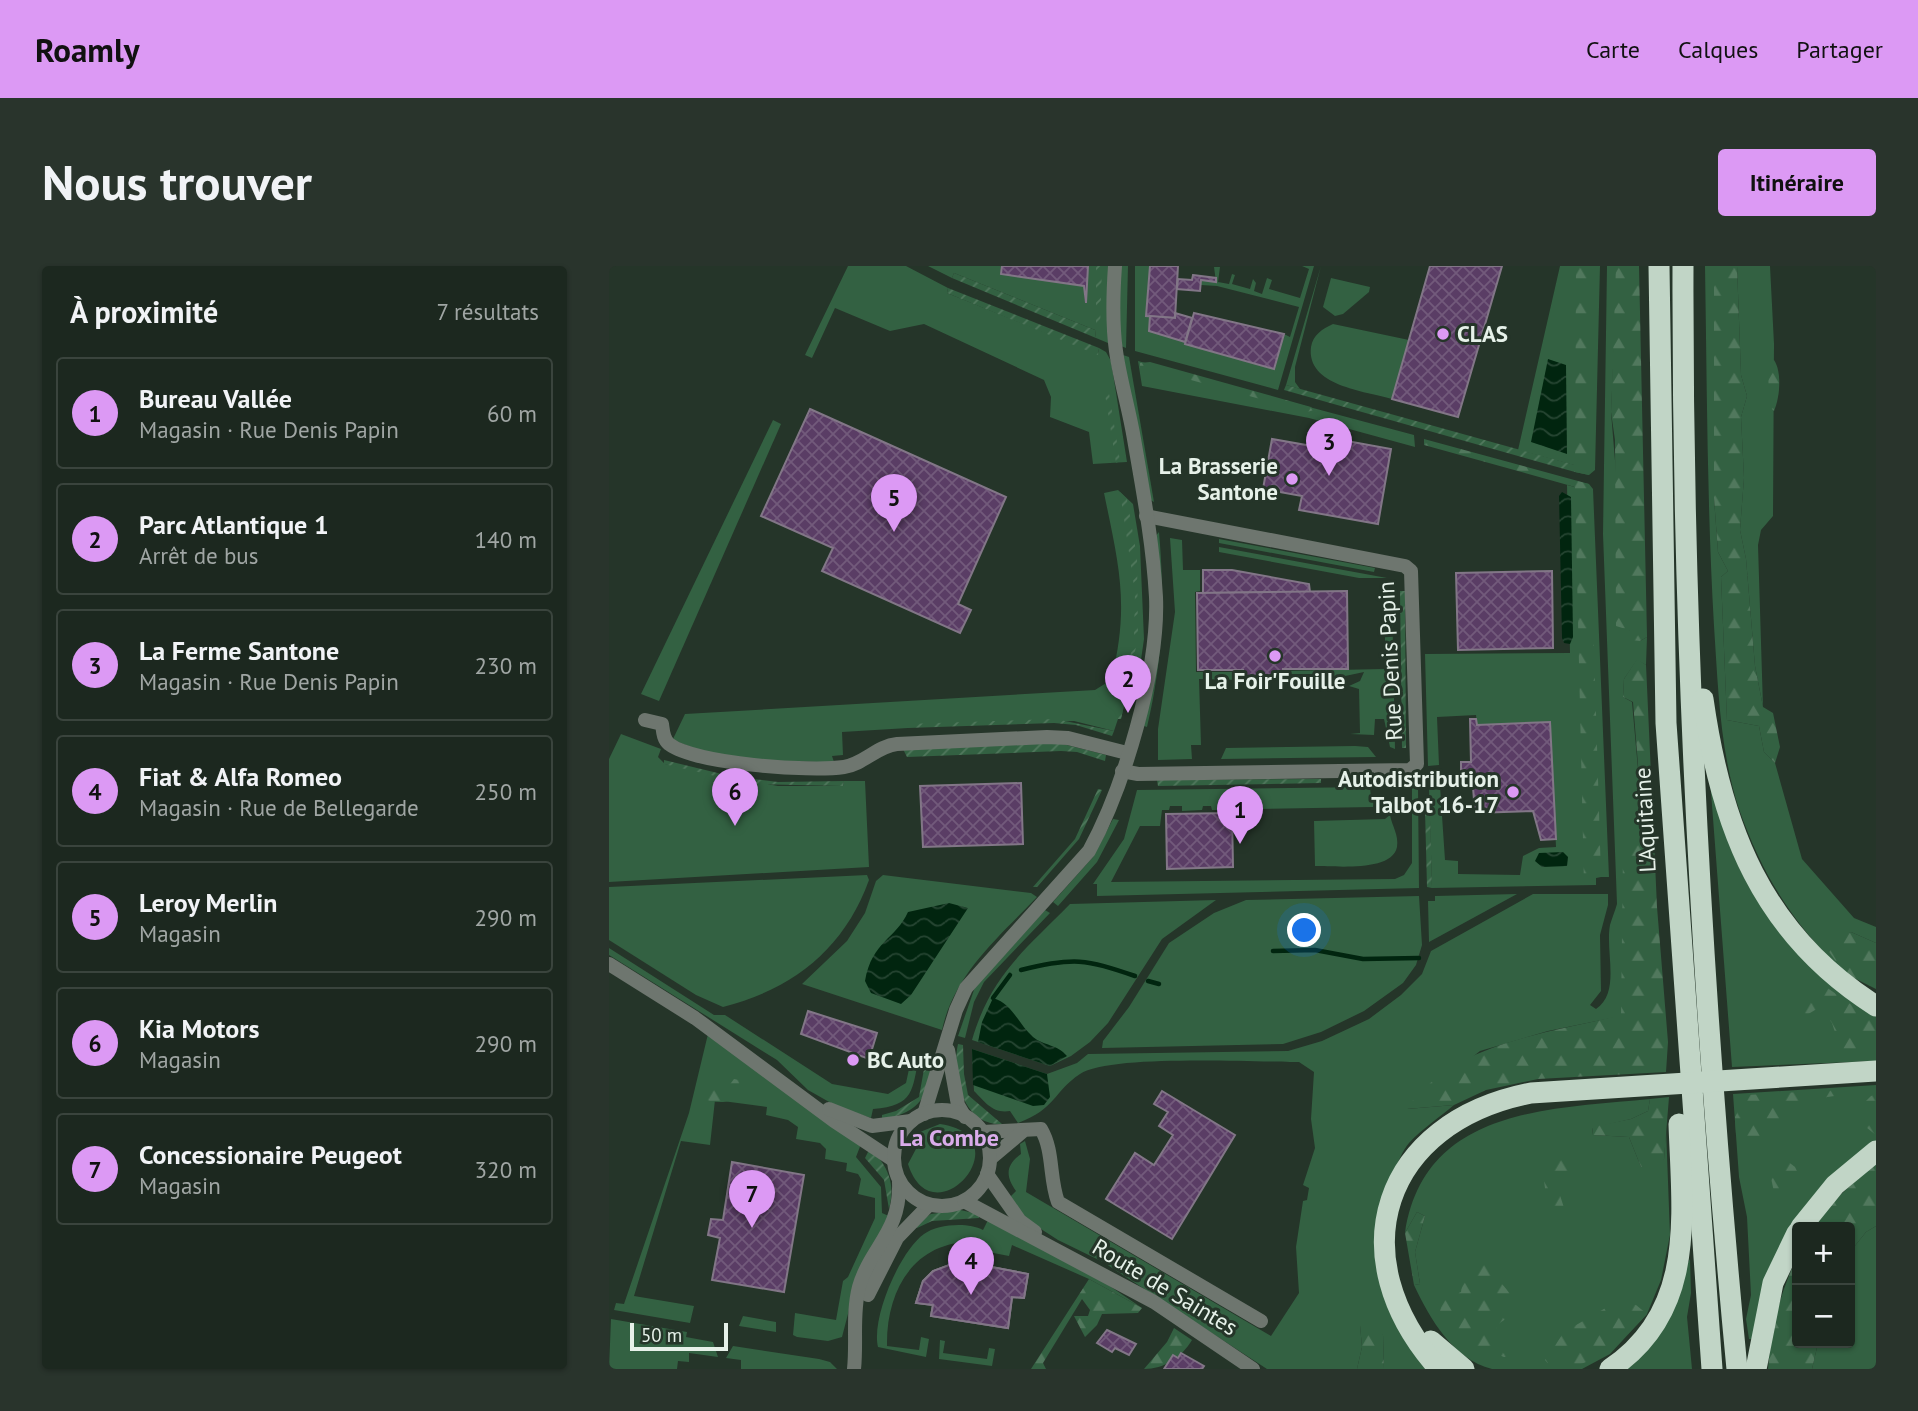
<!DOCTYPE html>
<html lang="fr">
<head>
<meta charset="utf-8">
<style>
  body { margin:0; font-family:"PT Sans",sans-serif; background:#29342c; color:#f1f3f6 }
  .controls { position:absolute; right:21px; bottom:21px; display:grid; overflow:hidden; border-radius:7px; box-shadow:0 2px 5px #0004 }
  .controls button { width:63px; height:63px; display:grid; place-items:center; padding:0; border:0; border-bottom:2px solid #3a443d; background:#1c281f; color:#f1f3f6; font:35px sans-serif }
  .scale { position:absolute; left:21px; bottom:18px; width:98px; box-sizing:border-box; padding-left:7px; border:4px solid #e6f1e9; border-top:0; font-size:19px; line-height:24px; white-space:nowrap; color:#e6f1e9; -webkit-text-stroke:5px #253529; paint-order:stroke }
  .you { position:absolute; left:696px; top:665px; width:24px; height:24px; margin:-18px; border:5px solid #fff; border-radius:50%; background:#1a73e8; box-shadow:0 0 0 10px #1a73e833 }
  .badge { display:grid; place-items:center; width:46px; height:46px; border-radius:50%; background:#dc99f4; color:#111; font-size:23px; font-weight:700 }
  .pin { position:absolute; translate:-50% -58px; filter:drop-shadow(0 2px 4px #0008) }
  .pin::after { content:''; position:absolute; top:37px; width:24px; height:21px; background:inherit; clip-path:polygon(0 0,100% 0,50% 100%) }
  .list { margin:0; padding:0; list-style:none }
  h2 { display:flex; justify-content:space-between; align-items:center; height:91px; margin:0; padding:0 28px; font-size:30px }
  h2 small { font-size:23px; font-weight:400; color:#a0a6a4 }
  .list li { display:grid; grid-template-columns:46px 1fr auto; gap:21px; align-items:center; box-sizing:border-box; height:112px; margin:0 14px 14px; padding:0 14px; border:2px solid #3a443d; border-radius:7px }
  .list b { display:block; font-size:26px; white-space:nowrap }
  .list p { margin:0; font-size:23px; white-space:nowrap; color:#a0a6a4 }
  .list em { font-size:23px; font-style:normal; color:#a0a6a4 }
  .map { position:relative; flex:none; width:1267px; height:1103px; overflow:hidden; border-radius:7px }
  header { display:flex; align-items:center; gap:42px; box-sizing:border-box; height:98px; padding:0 35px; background:#dc99f4; color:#111 }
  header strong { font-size:33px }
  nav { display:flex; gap:38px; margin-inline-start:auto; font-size:24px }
  .intro { display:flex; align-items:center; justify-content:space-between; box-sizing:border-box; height:168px; padding:0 42px }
  h1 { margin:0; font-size:49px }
  .button { padding:18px 32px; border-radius:7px; background:#dc99f4; color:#111; font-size:24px; font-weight:700 }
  main { display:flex; gap:42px; padding:0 42px }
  aside { flex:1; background:#1c281f; border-radius:7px; box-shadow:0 2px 5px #0004 }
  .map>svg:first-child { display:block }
</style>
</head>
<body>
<header>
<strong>Roamly</strong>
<nav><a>Carte</a><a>Calques</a><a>Partager</a></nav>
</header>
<div class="intro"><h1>Nous trouver</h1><a class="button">Itinéraire</a></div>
<main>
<aside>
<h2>À proximité<small>7 résultats</small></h2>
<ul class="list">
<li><span class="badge">1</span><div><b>Bureau Vallée</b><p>Magasin · Rue Denis Papin</p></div><em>60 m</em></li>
<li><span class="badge">2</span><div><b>Parc Atlantique 1</b><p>Arrêt de bus</p></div><em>140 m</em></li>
<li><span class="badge">3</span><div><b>La Ferme Santone</b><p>Magasin · Rue Denis Papin</p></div><em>230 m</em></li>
<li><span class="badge">4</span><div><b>Fiat &amp; Alfa Romeo</b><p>Magasin · Rue de Bellegarde</p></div><em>250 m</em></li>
<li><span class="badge">5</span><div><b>Leroy Merlin</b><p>Magasin</p></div><em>290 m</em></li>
<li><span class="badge">6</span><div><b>Kia Motors</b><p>Magasin</p></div><em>290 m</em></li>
<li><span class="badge">7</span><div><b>Concessionaire Peugeot</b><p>Magasin</p></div><em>320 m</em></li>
</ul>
</aside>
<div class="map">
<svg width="1267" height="1103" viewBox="0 0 1267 1103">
  <defs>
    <pattern id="forest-firs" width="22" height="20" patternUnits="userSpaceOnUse" patternTransform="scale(1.75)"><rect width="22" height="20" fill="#336142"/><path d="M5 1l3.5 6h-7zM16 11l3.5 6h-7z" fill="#51785d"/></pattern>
    <pattern id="garden-furrows" width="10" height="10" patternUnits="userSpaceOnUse" patternTransform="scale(1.75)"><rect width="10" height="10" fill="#336142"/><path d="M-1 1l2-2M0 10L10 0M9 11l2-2" fill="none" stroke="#51785d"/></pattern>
    <pattern id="water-waves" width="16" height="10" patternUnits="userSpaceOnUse" patternTransform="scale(1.75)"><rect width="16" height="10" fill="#01250f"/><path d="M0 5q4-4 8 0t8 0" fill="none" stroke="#264532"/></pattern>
    <pattern id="building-cross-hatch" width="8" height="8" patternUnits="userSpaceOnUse" patternTransform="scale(1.75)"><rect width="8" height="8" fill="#5a3d65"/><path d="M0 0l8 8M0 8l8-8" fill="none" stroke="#725a7b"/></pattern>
  </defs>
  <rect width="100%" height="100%" fill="#253529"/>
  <!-- grass -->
  <g fill="#336142">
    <polygon points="239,0 297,0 339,22 338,27 489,88 490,82 497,86 502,95 518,196 484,198 480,166 441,151 442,131 435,114 315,58 281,65 226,42 203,92 196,89"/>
    <polygon points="319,0 393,0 392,8 475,20 476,37 479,0 499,0 499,77 487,72 486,64 345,7 343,12"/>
    <polygon points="512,0 519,0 517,82 512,80 509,43"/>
    <polygon points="526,0 541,0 537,49 541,50 541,65 664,103 675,68 681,71 690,41 608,20 592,19 592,14 607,16 605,1 611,1 609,16 620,18 623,8 626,9 623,18 641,23 644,13 647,17 645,25 653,28 658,12 663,14 660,23 691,32 700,3 693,0 705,0 669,124 526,85"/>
    <polygon points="712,0 686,101 686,116 691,123 677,119"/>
    <polygon points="951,0 991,0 986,204 980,209 966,206 965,199 909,184"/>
    <path d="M998,0H1007L1008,14L1002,146L1020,364L1031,375L1038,371L1037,399L1028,394L1015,413L1014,431L1023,436L1033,548L1012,750L939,765L871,785L798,843L845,839C831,851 813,863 800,877C793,885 789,897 785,906C748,978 772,1044 821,1103H775L774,1069L751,1059L753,1081L748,1103H658L494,996L449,974L415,952L398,934L407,925C396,910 397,899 412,888L411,878L416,875L421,893L417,926L662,1070L690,1027L687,981L694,935L698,934L700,922L694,919L706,882L702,853L705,806L690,796C647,796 500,788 471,808C444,826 447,843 409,857L401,845C384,848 376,836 365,825L363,783L438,808L468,797L479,788L679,785L713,775L760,753L792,729L813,708L822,685L924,628H999V639L991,669L992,725L981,739L987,743C1012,726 996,686 1001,659C1003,652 1006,645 1008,638L994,268Z"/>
    <path d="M1096,0H1105V232L1109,286L1119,305L1112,311L1118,454L1150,460L1155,486L1166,497L1193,593L1245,652L1267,661V677L1242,666L1217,680L1235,707C1184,657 1154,611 1130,543C1111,486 1109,420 1105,360C1098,240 1098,120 1096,0Z"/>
    <polygon points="1128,0 1161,0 1165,78 1164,250 1152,264 1149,279 1154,441 1146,400 1137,293 1131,264 1135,212 1132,151 1138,130 1132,109"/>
    <polygon points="722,12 761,21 760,26 734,48 726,50 714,41"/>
    <path d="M724,58L800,74L783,133C756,125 697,120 702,81C704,69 713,63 724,58Z"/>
    <polygon points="514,89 520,91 545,236 538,232"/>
    <polygon points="529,95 805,169 806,181 700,152 533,120"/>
    <polygon points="164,154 172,158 50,435 32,428"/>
    <polygon points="966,215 980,218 984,223 1000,611 987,611 987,619 823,622 820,521 831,520 836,594 849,595 849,608 911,609 914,590 930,582 947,581 941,456 868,459 867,449 828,451 830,499 819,500 816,388 961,387 958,219 966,221"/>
    <path d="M509,224L524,238L531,280L535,373L527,429L518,427L512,453H509L505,465L465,455L299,459V462L233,466L234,489L223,490L225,496C180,496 103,495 64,473L76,448L486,424L502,414C521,340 510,300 495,227Z"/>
    <path d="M550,266C556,334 554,395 538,461L532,459L541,425L545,272Z"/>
    <polygon points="561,272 573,274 574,304 591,304 591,325 586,326 587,406 631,406 632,414 590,413 592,479 582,479 583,493 549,494 549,463 566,346"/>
    <polygon points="610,273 766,302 765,306 610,277"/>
    <polygon points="610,281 778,312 750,312 610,286"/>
    <polygon points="776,331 783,331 786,483 781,481 775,453 766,453 765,469 741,468 751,467 750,423 740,420 751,415 755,406 722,413 721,408 678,408 677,414 676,405 776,403"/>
    <polygon points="12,468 52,483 49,491 56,498 169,520 234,520 235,515 256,515 260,601 0,616 0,493"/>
    <polygon points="746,480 759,481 767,491 612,493 617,482"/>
    <polygon points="1100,500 1145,623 1267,747 1267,795 1123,801"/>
    <polygon points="761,521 762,532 768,532 764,541 650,543 649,539 640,539 639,546 634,546 634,563 628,562 627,544 603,544 602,540 594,540 593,544 573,545 573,540 561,540 560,544 553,544 551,560 531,560 502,616 786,613 795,609 803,597 803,521 809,521 810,622 488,630 488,618 484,618 515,573 528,524"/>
    <path d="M781,549C783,560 790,569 788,581C783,606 727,600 706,600L705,555L776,553Z"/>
    <polygon points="504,553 510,554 488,596 449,640 444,636 484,591"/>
    <path d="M258,609L260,614C235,683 184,723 114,741L87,729L0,674V621Z"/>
    <path d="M274,609L422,627L428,631C390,671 345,708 333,764L193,718L238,675L256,647L267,615Z"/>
    <polygon points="908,628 820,676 819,635 826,635 826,630"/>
    <polygon points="810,630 813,679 807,699 794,717 755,745 712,766 674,778 493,782 494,775 520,741 560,677 605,647 637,634"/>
    <path d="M607,634L553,673L499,757L481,776L462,790L441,800L363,774C382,709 415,685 461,638Z"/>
    <polygon points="436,644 441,647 375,716 365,736 356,772 349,770 366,721"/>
    <path d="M0,682L105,749H116L223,818L279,828L297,817L303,789L310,791C303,823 306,840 264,843L262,852L229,841L199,824L168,794L0,689Z"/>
    <path d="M99,768C151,804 199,844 252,878L247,891L272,921L273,947L282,951L247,1017L233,1071L219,1075L188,1071L184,1069L186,1047L227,1054L234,1015L239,1011L266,952V932L249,928L252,913L249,908L237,905L238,897L216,893L217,883L211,877L187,873L189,861L179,854L157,849L158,841L106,834L101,879L72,875L25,1030L85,1040L81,1057L5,1044L7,1037L15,1038L80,847Z"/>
    <polygon points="1267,819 1267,878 1218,920 1147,1074 1140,1073 1137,1053 1142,1029 1138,951 1130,911 1124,828"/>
    <path d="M1041,833L1039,845L1022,853L983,862L984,869L1020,871L1032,901L1055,893L1057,862L1061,969L1052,1014L1038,1048L1001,1088L973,1103H883C844,1093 821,1053 805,1019L811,1018L806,986L816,950L808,946L796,967C815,841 942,843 1041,833Z"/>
    <path d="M331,858C416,870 324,976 299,898L308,881L311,866Z"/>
    <path d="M379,954L483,1008L533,1042L480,1013L403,979L400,990L369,984V976C307,973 277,1022 278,1080L310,1084L312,1071L320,1073L317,1091L269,1081C262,1052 291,985 315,968C329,958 359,956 374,964Z"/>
    <polygon points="1267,960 1267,1103 1203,1103 1209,1077 1241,1077 1241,986 1257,966"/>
    <polygon points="1081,993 1082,1027 1078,1051 1083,1103 1015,1103"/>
    <polygon points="134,1050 167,1056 167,1066 130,1060"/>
    <polygon points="2,1053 78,1066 77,1071 104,1076 109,1091 80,1087 80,1096 69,1095 68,1103 0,1103"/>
    <polygon points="331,1074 336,1075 334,1087 378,1093 380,1082 386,1083 383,1100 330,1093"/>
    <polygon points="124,1080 210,1093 221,1096 228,1103 132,1103 132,1094 117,1092"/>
  </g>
  <!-- forest -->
  <g fill="url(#forest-firs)">
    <polygon points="967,0 983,0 980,209 966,206"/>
    <polygon points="1007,0 1030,0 1038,371 1031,375 1022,374 1020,364 1007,360 1006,174 1002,146"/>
    <polygon points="1105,0 1128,0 1132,109 1138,130 1132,151 1135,212 1131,264 1137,293 1146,400 1154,441 1164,447 1171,481 1166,497 1155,486 1150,460 1118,454 1112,311 1119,305 1109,286 1105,232"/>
    <path d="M1165,94C1173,106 1171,131 1165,145L1160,140L1159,96Z"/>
    <polygon points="541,96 702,141 705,144 698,146 531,100 531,97"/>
    <polygon points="815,173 980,218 992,611 987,612 987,619 975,619 966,221 815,179"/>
    <path d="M1028,393L1037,399L1048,641L1059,776L1057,806L929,813L877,824L845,839L797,843C849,774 935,769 1012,749L1014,588L1023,558L1033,548L1024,436L1014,431L1015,413Z"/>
    <polygon points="1242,666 1267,677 1267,723 1235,707 1216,680 1224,672"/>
    <polygon points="1217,721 1267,756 1267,788 1233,788 1223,757 1211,741 1191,753 1186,732 1203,722"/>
    <path d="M100,812L119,821L125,813L130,814L132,828C123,839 103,837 92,832L90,824L93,815Z"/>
    <path d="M1247,823L1243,828C1234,830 1224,829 1215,832C1191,840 1159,864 1146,884L1127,868L1126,851L1138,829Z"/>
    <polygon points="1267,828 1267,869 1258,862 1248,844 1262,830"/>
    <polygon points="1060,831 1055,893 1050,900 1032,901 1020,871 984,869 983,861 1022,853 1039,845 1041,833"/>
    <polygon points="972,888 982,892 975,905 956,911 948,920 957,948 940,950 934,908 943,889"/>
    <polygon points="1177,894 1186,901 1194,918 1177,934 1165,926 1161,907"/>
    <polygon points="1267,896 1267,960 1257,966 1241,986 1241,961 1205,961 1215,944"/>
    <polygon points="808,946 816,950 806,986 811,1018 805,1019 796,967"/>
    <path d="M1188,991V1077H1209L1203,1103H1159C1163,1060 1170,1030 1188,991Z"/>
    <polygon points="871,992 904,1031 905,1047 888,1059 888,1072 904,1083 903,1090 895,1091 846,1072 830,1049 834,1033 852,1026 856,998"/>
    <polygon points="480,1013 533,1042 529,1047 493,1048 488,1059 476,1071 465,1050 479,1050 481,1044 473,1033 434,1097 437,1103 422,1103"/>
    <path d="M1007,1036L1027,1039L1038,1048C1012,1076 985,1103 943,1102L936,1094L955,1066Z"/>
    <polygon points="765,1054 774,1069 775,1103 748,1103 753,1081 751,1059"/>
    <path d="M565,1062L583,1074C572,1092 555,1103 535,1103L558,1076Z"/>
  </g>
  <!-- garden -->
  <g fill="url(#garden-furrows)">
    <polygon points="487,0 493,0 491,62 487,61"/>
    <polygon points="345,7 486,64 487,72 343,12"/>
    <polygon points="339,22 490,82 489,89 338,27"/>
    <polygon points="677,119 966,199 966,206 675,124"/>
    <polygon points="499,121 511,195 507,197 495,122"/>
    <polygon points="511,226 518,233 528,291 529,371 512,453 509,453 525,371 526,327"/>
    <polygon points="791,325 796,325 797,482 793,482"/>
    <polygon points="446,453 505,465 503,470 467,459 445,457 299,462 298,458"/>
    <polygon points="450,477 497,489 496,495 468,486 452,485 298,491 294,483"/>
    <polygon points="55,494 121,510 169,516 235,515 234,520 140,518 55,498"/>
    <polygon points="712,513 712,517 549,520 548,514"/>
    <polygon points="489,523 493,524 470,573 428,621 424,621 466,573"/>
    <polygon points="821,543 823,622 818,621 816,544"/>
    <path d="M349,778L354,779L355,808L359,829L393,858C354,860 342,809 349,778Z"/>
    <path d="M317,792L326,794C317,831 314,845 273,854V849L287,845L310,831Z"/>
    <path d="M261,882C279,900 287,918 280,943L275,914L256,892Z"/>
    <polygon points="351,944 370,948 370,952 323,955 308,962 304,959 322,948"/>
  </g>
  <!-- water -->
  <g fill="url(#water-waves)">
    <polygon points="939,93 957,99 958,188 922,176"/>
    <polygon points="953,226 962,231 964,371 961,378 955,377 953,372 950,230"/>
    <polygon points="954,586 959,591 958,600 933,601 926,595 930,587"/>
    <path d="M340,637L359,642L302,729L292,738L262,727L256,715C263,675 287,673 299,646Z"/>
    <path d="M384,732C404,738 409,758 424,771C435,780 448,778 458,790L441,800L369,776L373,756Z"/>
    <polygon points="363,783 438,808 441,831 435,839 424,840 364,819"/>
  </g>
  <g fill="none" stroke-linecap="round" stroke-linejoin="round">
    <!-- stream -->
    <g stroke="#01250f" stroke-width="4.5">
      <polyline points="664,685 706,684 754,693 810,692"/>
      <path d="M412,704C464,691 477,693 526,710"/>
      <polyline points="539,715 550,718"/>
      <polyline points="384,732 401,709"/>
    </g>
  </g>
  <!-- building -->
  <g fill="url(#building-cross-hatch)" stroke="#827687" stroke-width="2">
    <polygon points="393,0 479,0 477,37 475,20 392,8"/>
    <polygon points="541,0 569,0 566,52 537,50"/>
    <polygon points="821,0 893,0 849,151 783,133"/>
    <polygon points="584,9 607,12 607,16 592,14 591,25 568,23 569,13 583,14"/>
    <polygon points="566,47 583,52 576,76 540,65 541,50 566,52"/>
    <polygon points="585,47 675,68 665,103 576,78"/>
    <polygon points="201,143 397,231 349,338 362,344 351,367 213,305 224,282 152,250"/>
    <polygon points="705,169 782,183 769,258 690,244 693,230 654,223 663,173 703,180"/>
    <polygon points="594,304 623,304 700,318 701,326 594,327"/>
    <polygon points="943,305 944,382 849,384 847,307"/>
    <polygon points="738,325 739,403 674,403 674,413 634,414 634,404 589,404 588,327"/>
    <polygon points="861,453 867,453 868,459 941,456 947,573 932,574 924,545 866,547 863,508 852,507 852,496 862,496"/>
    <polygon points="412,517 414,578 314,581 311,520"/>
    <polygon points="623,547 624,601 558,603 557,548"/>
    <polygon points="199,745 268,767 260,793 192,768"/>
    <polygon points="553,825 626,869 563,973 497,933 526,887 545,899 564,869 550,860 559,846 545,838"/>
    <polygon points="123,896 195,909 175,1026 103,1014 111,972 99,969 102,953 114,954"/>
    <polygon points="351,995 419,1008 415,1032 403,1031 399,1062 322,1050 324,1039 307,1037 314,1015 324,1005"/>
    <polygon points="351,995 419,1008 415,1032 403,1031 399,1062 322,1050 324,1039 307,1037 314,1015 324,1005"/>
    <polygon points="498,1064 527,1078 520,1089 506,1082 503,1086 488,1077"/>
    <polygon points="572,1087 595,1100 593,1103 555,1103 564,1089 569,1092"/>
  </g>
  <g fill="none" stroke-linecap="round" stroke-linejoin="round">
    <!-- minor -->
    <g stroke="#6e766f" stroke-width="14">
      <path d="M36,454L53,458C54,465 54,473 60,478C86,498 201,506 235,501C255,498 268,480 288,478L438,471L459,472L518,487"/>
      <polyline points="513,505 529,508 801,504 808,498 802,305 796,300 537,250"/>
      <polyline points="339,784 349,839 356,851"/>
      <path d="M315,848L347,744L357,722L480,585C515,521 550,404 547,331C544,278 534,225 525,173C520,143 511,114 507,85C503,57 504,28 506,0"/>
      <path d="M373,866L432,863C445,885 440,912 449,936L652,1055"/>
      <polyline points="381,893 413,866"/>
      <polyline points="259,1029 288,972 320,939"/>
      <path d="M245,1103C248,1076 243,1048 250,1021C262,980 292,966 290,916"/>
    </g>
    <!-- tertiary -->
    <g stroke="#6e766f" stroke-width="14">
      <polyline points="0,698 86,752 225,855 284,894"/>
      <polyline points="220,843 263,860 302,855"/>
      <circle cx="333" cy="892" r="48"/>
      <polyline points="378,908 411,955 426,966"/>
      <polyline points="355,935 545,1036 644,1103"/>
    </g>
    <!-- motorway -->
    <g stroke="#c1d5c6" stroke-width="21">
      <polyline points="1050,0 1057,457 1103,1103"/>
      <path d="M1074,0C1073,368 1093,737 1128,1103"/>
      <path d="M1094,433C1112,561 1153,668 1267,740"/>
      <polyline points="1192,961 1226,919 1267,885"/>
      <polyline points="822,1075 855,1103"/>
      <path d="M830,1103C729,990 773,856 922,827L1267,805"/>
      <path d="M1001,1103C1088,1045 1073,949 1070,858"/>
      <polyline points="1147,1103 1164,1017 1188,967"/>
    </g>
  </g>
  <!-- markers -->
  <g fill="#dc99f4" stroke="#253529" stroke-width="2.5">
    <circle cx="834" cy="68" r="7"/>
    <circle cx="683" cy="213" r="7"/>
    <circle cx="666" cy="390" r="7"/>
    <circle cx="904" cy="526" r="7"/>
    <circle cx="244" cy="794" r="7"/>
  </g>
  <g text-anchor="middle" stroke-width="6" stroke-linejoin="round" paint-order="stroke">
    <!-- poi labels -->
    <g font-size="23" font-weight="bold" fill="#e6f1e9" stroke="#253529" text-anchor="start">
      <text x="848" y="76">CLAS</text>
      <text x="669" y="208" text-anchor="end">La Brasserie<tspan x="669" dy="26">Santone</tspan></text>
      <text x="666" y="423" text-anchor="middle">La Foir'Fouille</text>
      <text x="890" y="521" text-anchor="end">Autodistribution<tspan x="890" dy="26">Talbot 16-17</tspan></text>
      <text x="258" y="802">BC Auto</text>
    </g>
    <!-- street labels -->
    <g font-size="23" fill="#e6f1e9" stroke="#253529">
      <text transform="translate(781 395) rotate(-93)" y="8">Rue Denis Papin</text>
      <text transform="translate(1036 554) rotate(-93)" y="8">L'Aquitaine</text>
      <text transform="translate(556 1021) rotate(31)" y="8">Route de Saintes</text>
    </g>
    <!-- neighbourhood labels -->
    <g font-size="24" font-weight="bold" fill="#daaceb" stroke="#253529">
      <text x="340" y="880">La Combe</text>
    </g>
  </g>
</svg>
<div class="controls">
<button>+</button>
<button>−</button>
</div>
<div class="scale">50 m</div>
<div class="you"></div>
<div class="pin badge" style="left:631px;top:578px">1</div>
<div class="pin badge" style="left:519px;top:447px">2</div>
<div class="pin badge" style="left:720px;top:210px">3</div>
<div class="pin badge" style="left:362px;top:1029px">4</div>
<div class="pin badge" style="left:285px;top:266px">5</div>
<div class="pin badge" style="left:126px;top:560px">6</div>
<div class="pin badge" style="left:143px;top:962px">7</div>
</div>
</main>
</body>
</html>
